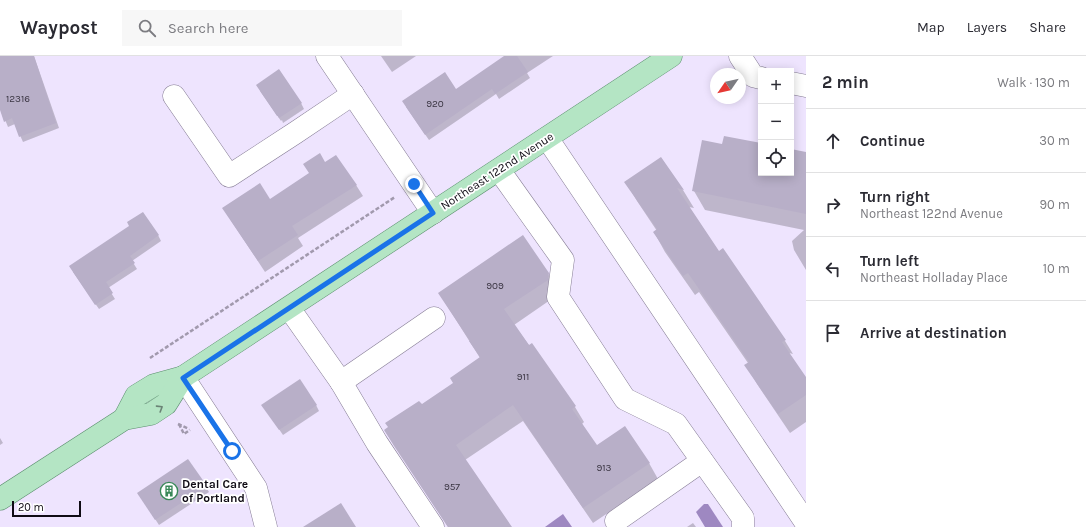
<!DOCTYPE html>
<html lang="en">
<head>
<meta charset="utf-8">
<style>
  body { margin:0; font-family:Karla,sans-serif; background:#f7f7f7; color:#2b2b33 }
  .controls { position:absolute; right:12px; top:12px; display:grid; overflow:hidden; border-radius:0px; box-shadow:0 2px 10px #0003 }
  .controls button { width:36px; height:36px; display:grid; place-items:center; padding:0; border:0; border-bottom:1px solid #e1e1e2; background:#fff; color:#2b2b33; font:20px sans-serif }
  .compass { position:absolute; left:710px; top:12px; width:36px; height:36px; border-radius:50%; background:#fff; box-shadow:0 2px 10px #0003; rotate:236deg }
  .scale { position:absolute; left:12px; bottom:10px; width:69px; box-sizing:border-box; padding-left:4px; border:2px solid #0f0b14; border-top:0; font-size:11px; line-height:14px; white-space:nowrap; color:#0f0b14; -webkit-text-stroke:3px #fff; paint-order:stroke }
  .stop { position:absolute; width:12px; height:12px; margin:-9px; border:3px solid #1a73e8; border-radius:50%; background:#fff }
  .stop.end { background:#1a73e8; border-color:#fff; box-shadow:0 1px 4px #0008 }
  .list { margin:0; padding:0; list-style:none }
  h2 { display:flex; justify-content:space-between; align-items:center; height:52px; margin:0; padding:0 16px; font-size:17px }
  h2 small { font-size:13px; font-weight:400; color:#7c7c81 }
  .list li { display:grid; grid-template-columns:26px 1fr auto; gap:12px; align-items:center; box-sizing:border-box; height:64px; padding:0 16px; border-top:1px solid #e1e1e2 }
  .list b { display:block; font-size:15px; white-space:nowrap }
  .list p { margin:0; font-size:13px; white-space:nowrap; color:#7c7c81 }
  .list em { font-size:13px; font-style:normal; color:#7c7c81 }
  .icon { flex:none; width:22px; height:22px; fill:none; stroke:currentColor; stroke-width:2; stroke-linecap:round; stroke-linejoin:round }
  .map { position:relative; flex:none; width:806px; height:471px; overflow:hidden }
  header { display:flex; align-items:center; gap:24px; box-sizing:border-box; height:56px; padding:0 20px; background:#fff; border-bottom:1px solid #e1e1e2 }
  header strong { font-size:19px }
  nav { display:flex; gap:22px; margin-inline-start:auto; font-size:14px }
  .search { width:280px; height:36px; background:#f7f7f7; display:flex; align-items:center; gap:10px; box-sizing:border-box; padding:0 14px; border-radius:0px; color:#7c7c81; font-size:15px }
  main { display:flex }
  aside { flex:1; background:#fff }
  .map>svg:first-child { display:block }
</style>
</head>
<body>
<header>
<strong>Waypost</strong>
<div class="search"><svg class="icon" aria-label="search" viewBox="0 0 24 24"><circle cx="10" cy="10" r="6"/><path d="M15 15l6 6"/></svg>Search here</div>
<nav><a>Map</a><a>Layers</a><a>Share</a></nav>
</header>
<main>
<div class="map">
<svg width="806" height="471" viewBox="0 0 806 471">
  <rect width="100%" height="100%" fill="#eee4fe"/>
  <!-- water -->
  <g fill="#9e88c1">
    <polygon points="704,448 708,448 723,471 705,471 696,456"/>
    <polygon points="563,458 572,471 545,471"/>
  </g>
  <!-- shadow -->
  <g fill="#0003">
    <polygon points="0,0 34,0 59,72 23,86 15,68 8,71 0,51"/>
    <polygon points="381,0 416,0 392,16"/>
    <polygon points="506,0 553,0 527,17 530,22 499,43 496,38 429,84 406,51 456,34"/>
    <polygon points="260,35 301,47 304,53 283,67 282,64 281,65"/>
    <polygon points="761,88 761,117 791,117 791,94 806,97 806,214 794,194 792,185 804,174 705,154 694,135 723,90"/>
    <polygon points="661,102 683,134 694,152 689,151 719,196 782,280 793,298 789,297 806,323 806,366 790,377 757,328 746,309 748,307 699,236 695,239 665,196 654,176 657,175 637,145 626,126"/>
    <polygon points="325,107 356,129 363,140 298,182 303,190 265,216 230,163 270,144"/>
    <polygon points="158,179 161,185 132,205 137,213 108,232 115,243 99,253 73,216"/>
    <polygon points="548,218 557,234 556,240 514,269 575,351 584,366 582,368 597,391 649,407 658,423 593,467 523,365 465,404 511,471 448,471 394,390 385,375 454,328 480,302 439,237"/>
    <polygon points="316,349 319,355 283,379 266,354"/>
    <polygon points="0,382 3,387 0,389"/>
    <polygon points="206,431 209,436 159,469 142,443"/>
    <polygon points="693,467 696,471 687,471"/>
  </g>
  <!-- building -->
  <g fill="#b8afc8">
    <polygon points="0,0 34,0 56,67 19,81 12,62 4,66 0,54"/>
    <polygon points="504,0 517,0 528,16 495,38 492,33 425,79 402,45 445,16 456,33"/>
    <polygon points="279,13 302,47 279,62 278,60 277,60 256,29"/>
    <polygon points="724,80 761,87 761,117 791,117 791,93 806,96 806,158 692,135 702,84 722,88"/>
    <polygon points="320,97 325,106 336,99 357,129 292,170 298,179 258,205 222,152 260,127 270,143 309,117 303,108"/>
    <polygon points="661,101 684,134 677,132 719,195 723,192 786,284 782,286 806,321 806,339 778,358 744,309 749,306 688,217 683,220 653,176 657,173 624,126"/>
    <polygon points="143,156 159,179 130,200 135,207 106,226 113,237 95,249 69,210 129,170 127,166"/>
    <polygon points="523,179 549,217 548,224 504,253 529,289 532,287 576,350 572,353 597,389 625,370 650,407 583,452 513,349 456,389 512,471 448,471 388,380 384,374 388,371 385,367 419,345 422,348 453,327 450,322 480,301 469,285 470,285 438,237"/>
    <polygon points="300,323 317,349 279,374 261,349"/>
    <polygon points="188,403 207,430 155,464 137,437"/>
    <polygon points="341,447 356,471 303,471"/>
  </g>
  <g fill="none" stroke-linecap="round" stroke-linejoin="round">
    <defs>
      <g id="minor">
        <polyline points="327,0 433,157"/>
        <polyline points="740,0 753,20 761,22"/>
        <polyline points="791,27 806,30"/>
        <polyline points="174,40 229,120 295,77 353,38"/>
        <polyline points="547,82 806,467"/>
        <polyline points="499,114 563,204 558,241 625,343 676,368 743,462 743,471"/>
        <polyline points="289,252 341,326 434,262"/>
        <polyline points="183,321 256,432 266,471"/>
        <polyline points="341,326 377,387 433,471"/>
        <polyline points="616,465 702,405"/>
      </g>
      <g id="major">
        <polyline points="124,363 136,340 154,329 183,321 671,0"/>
        <polyline points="0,443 124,363 151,358 166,348 183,321"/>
      </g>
    </defs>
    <!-- minor casing -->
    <use href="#minor" stroke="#857c94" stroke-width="23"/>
    <!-- major casing -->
    <use href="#major" stroke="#5a8e6d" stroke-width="23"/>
    <!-- path -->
    <g stroke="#a199ad" stroke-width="2.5" stroke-dasharray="4 2" stroke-linecap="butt">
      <polyline points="150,302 395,141"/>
      <polyline points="178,368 189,373"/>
      <polyline points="179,368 184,378 190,374"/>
    </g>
    <!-- minor -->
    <use href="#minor" stroke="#fff" stroke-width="22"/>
    <!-- major -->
    <use href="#major" stroke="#b4e5c4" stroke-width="22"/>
  </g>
  <!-- one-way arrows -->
  <defs><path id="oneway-chevron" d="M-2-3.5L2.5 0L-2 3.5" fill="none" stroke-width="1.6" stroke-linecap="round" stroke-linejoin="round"/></defs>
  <use stroke="#6a8375" href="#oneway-chevron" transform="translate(160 352) rotate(-32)"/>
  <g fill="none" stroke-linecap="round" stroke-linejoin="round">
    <!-- route -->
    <polyline stroke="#1a73e8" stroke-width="5" points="232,395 183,322 433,157 414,128"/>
  </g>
  <!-- icons -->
  <defs>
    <symbol id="building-ring" viewBox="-11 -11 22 22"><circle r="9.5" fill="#fff" stroke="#398858" stroke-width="1.5"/><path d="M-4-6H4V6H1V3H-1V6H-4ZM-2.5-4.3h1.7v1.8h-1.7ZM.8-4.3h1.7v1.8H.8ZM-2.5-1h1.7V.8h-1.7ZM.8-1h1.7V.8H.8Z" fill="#398858"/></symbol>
  </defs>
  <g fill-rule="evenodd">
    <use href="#building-ring" x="159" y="425" width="20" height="20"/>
  </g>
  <g text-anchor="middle" stroke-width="3.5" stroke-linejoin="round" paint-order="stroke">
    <!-- number labels -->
    <g font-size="10" fill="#393441">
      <text x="18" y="46">12316</text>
      <text x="435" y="51">920</text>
      <text x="495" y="233">909</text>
      <text x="523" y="324">911</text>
      <text x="604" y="415">913</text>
      <text x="452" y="434">957</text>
    </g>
    <!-- street labels -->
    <g font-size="12" fill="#0f0b14" stroke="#fff">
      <text transform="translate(497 115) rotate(-33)" y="4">Northeast 122nd Avenue</text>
    </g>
    <!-- poi labels -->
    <g font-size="12" font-weight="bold" fill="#0f0b14" stroke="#fff" text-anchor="start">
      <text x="182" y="432">Dental Care<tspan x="182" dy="14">of Portland</tspan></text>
    </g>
  </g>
</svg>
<div class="controls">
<button>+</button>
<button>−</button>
<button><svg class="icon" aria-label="locate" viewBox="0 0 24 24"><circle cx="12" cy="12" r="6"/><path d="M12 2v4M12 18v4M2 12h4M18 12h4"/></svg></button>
</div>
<svg class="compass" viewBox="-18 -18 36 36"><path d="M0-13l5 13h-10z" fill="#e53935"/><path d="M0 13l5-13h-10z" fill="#7c7c81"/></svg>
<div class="scale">20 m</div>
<div class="stop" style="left:232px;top:395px"></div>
<div class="stop end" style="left:414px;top:128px"></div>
</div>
<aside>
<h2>2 min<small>Walk · 130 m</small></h2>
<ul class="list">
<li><svg class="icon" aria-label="ahead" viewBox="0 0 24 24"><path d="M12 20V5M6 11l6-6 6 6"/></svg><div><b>Continue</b></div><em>30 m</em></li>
<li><svg class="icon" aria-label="right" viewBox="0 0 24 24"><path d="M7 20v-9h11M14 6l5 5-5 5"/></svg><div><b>Turn right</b><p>Northeast 122nd Avenue</p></div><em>90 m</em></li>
<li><svg class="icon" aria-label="left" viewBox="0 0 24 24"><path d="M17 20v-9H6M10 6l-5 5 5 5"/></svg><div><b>Turn left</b><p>Northeast Holladay Place</p></div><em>10 m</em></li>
<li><svg class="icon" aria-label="arrive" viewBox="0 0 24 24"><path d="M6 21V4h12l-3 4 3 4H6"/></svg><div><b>Arrive at destination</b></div></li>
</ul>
</aside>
</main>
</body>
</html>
